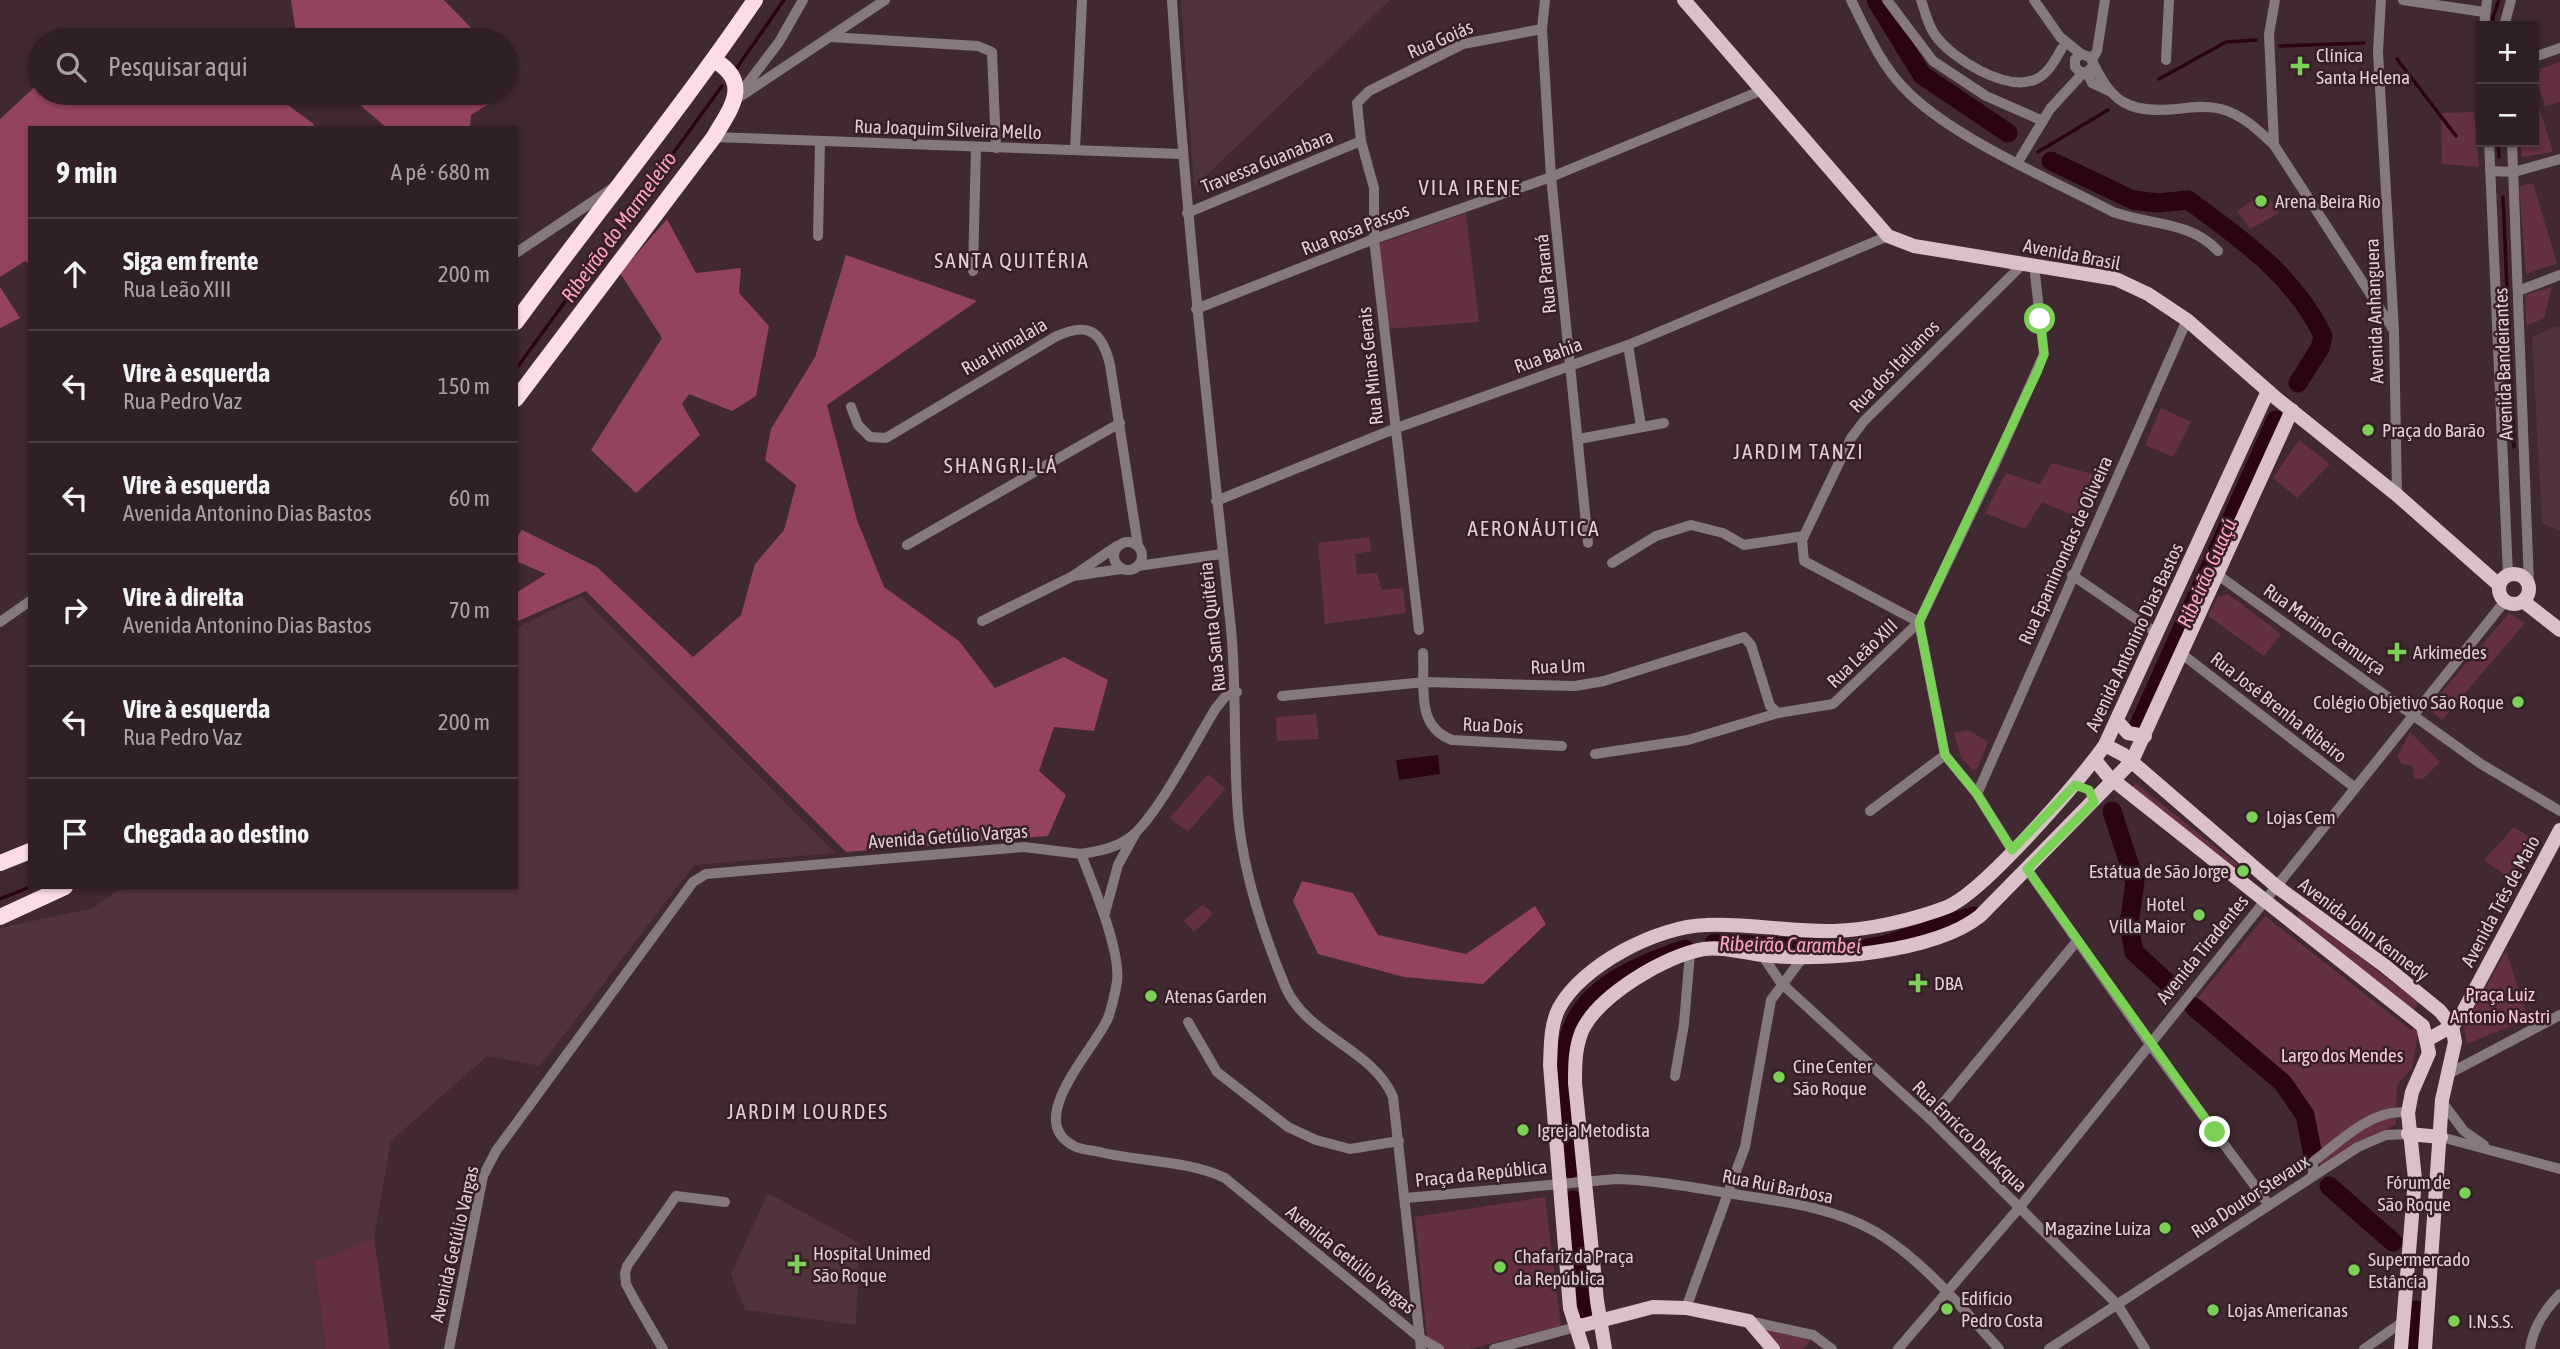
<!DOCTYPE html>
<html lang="pt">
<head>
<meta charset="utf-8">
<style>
  body { margin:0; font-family:"Asap Condensed",sans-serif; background:#3c2c31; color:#f1f3f6 }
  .controls { position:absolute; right:21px; top:21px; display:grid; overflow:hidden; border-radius:0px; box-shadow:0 2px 5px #0004 }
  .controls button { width:63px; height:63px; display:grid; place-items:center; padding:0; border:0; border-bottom:2px solid #4b3d41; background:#301f24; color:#f1f3f6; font:35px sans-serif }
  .stop { position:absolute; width:21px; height:21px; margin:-16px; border:5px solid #7ad156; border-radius:50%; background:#fff }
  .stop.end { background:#7ad156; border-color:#fff; box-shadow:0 2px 7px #0008 }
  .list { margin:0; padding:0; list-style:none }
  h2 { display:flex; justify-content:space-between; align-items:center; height:91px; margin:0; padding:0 28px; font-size:30px }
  h2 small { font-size:23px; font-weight:400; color:#a8a2a6 }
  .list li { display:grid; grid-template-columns:46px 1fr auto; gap:21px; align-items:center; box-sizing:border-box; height:112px; padding:0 28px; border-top:2px solid #4b3d41 }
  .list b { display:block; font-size:26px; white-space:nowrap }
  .list p { margin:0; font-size:23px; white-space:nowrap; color:#a8a2a6 }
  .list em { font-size:23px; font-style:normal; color:#a8a2a6 }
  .icon { flex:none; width:38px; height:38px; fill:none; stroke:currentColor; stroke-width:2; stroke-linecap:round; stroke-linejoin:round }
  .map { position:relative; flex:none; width:2560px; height:1349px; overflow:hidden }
  .search { position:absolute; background:#301f24; box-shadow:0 2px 5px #0004; left:28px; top:28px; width:490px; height:77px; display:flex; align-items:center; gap:18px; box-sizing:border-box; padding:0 24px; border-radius:38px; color:#a8a2a6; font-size:26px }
  .panel { position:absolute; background:#301f24; box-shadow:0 2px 5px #0004; left:28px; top:126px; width:490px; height:763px; border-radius:0px }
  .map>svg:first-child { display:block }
</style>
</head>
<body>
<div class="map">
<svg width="2560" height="1349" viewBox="0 0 2560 1349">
  <rect width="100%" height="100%" fill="#402930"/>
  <!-- built -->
  <g fill="#50333b">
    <polygon points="1181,0 1390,0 1194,187"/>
    <polygon points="2555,326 2560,328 2560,531 2542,523 2532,337"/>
    <polygon points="581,596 835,853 694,865 540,1066 487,1056 391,1141 374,1238 314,1262 326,1349 0,1349 0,928 93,908 123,887 516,887 516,628"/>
    <polygon points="768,1193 859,1243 856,1325 745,1310 731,1274"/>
  </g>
  <!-- green -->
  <g fill="#653041">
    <polygon points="2560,62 2560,102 2545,106 2534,71"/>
    <polygon points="2534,91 2553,152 2522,157 2521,142 2534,142"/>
    <polygon points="2474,112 2479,167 2442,164 2441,113"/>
    <polygon points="2533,183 2557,263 2526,274 2519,186"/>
    <polygon points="2265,192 2279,213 2250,229 2237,211"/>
    <polygon points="1466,213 1479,322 1387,329 1378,244"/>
    <polygon points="2552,287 2544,318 2526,326 2525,295"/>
    <polygon points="2161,408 2191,422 2173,457 2145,445"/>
    <polygon points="2299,440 2330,464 2297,498 2273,478"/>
    <polygon points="2052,463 2099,476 2081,519 2042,502 2025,529 1985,513 2006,473 2040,484"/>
    <polygon points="1369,537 1372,551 1355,554 1357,574 1377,573 1382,590 1403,588 1406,613 1325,624 1318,543"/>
    <polygon points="2228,594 2281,634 2264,656 2208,616 2218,597"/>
    <polygon points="2509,613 2525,623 2442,720 2428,708"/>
    <polygon points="1316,714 1319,739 1277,741 1276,717"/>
    <polygon points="1968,730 1988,742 1977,769 1972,770 1961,757 1954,733"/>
    <polygon points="2410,732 2440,762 2423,779 2414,778 2413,766 2402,764 2397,757"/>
    <polygon points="1208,774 1225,789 1188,832 1170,818"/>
    <polygon points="2135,783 2251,875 2247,880 2132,787"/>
    <polygon points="2514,827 2536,841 2516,883 2484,860"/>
    <polygon points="1203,904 1213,914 1194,932 1184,921"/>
    <polygon points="2301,912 2418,1002 2414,1010 2306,927 2297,917"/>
    <path d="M2265,916L2411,1030L2420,1023L2412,1068L2397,1085L2396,1124L2322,1168C2312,1150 2316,1128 2306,1111C2282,1065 2235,1034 2196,1000Z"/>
    <polygon points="2506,951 2528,1019 2467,1044 2464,1026"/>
    <polygon points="1545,1197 1561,1326 1470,1349 1428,1349 1415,1217"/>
    <polygon points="374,1238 390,1349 326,1349 314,1262"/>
    <polygon points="1756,1326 1813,1338 1803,1349 1777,1349"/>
  </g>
  <!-- forest -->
  <g fill="#93435e">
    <polygon points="291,0 444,0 483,40 297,40"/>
    <polygon points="40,82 40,93 87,93 99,101 113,93 271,93 314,124 313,128 30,128 30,264 25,261 0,277 0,119"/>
    <polygon points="346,93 506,93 471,115 470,128 387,128"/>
    <polygon points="667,219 696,273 741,268 739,293 769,326 756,396 732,411 689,394 682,404 700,435 636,493 591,450 662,338 620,273"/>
    <polygon points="846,255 977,301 827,405 857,520 884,587 959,641 995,688 1064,657 1108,680 1094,731 1054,727 1039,771 1066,795 1048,836 846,852 586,591 516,622 516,593 546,574 516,561 516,538 522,530 597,567 693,657 741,615 755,564 784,530 796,485 765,460 771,429 815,357"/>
    <polygon points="0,287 20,318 0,328"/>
    <polygon points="1302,881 1353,893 1378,935 1466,954 1535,906 1546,924 1483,984 1404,977 1318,954 1293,901"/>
  </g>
  <!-- water -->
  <polygon fill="#2a0413" points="1438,755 1440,774 1399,780 1396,760"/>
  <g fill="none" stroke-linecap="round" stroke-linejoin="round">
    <!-- stream -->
    <g stroke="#2a0413" stroke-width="3.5">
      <polyline points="2493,26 2493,17 2499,0"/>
      <polyline points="2280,46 2364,43"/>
      <polyline points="2397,59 2456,136"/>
      <polyline points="736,69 784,0"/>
      <polyline points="2159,79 2226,42 2256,40"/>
      <polyline points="2498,142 2499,157"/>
      <polyline points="2038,152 2108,110"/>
      <polyline points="2503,197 2514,447"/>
      <polyline points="516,369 722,86"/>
      <polyline points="0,899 30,887"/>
    </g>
    <!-- river -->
    <g stroke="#2a0413" stroke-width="19">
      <polyline points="1876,0 1922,75 2008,133"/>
      <path d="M2051,161L2133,200L2158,203L2188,200C2240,238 2295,276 2323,336L2320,348L2298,383"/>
      <polyline points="2138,727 2276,420"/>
      <polyline points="2112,811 2135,882 2129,924 2134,952 2171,986"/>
      <polyline points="1714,943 1856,950 1881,946 1973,916"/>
      <polyline points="2194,1007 2283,1083 2305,1115 2313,1155"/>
      <path d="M1570,1169C1559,1041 1548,995 1685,949"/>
      <polyline points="2329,1186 2393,1242"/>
      <polyline points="1573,1200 1584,1309"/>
      <polyline points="2412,1349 2416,1310"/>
    </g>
    <!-- minor -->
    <g stroke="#85797c" stroke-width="10">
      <path d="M1172,0C1185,210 1209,419 1231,629C1237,690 1233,752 1238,814C1243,872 1263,933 1285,986C1306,1036 1373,1049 1393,1097L1421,1349"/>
      <polyline points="1545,0 1542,29 1551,177 1588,543"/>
      <path d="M1851,0C1866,30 1880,63 1903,87C1948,136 2052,180 2113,212C2150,225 2190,221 2218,251"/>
      <polyline points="1887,0 1933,61 1986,96 2043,121"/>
      <path d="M1921,0C1925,11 1928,26 1935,35C1952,59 2005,91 2034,80C2048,75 2055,60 2062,48"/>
      <polyline points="2034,0 2060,37 2081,54"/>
      <polyline points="2381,0 2378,52 2394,331 2397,495"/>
      <polyline points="2403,0 2484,12"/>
      <polyline points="2484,26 2487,0"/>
      <polyline points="2504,26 2511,0"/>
      <polyline points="830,37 978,46 992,52 996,148"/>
      <polyline points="2534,57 2560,48"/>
      <polyline points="2092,60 2097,51 2105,0"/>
      <polyline points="2166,60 2169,0"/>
      <path d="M2092,67L2087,72H2080L2075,67V59L2081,54L2090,57C2111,100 2124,114 2177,109C2191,107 2207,105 2221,109C2243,115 2258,130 2274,145L2393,329"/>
      <polyline points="2087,72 2092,83 2109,91"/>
      <polyline points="741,92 779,42 803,0"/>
      <polyline points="735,100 885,0"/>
      <polyline points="714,137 1181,154"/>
      <polyline points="2489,142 2508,575"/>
      <polyline points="2512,142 2529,585"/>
      <polyline points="2274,145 2269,34 2275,0"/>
      <polyline points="1075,150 1082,1"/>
      <polyline points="2018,162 2050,109 2083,73"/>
      <polyline points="2490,171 2514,172 2560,159"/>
      <polyline points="1187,213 1361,141"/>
      <polyline points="818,236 820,142"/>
      <polyline points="516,253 613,188"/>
      <polyline points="973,271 976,147"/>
      <polyline points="2518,291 2560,275"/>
      <polyline points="1196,309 1374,239 1551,177 1760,91"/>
      <polyline points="1628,345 1641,426"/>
      <path d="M851,407L858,425L870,437L886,438L1055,337C1088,321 1102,331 1110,365L1138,546"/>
      <polyline points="1579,439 1664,423"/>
      <polyline points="1216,501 1394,429 1628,345 1888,236"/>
      <circle cx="1128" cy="556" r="14"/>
      <polyline points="907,545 1120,423"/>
      <polyline points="1612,563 1656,536 1691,525 1723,533 1744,545 1804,536"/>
      <polyline points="1138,566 1222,554"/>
      <polyline points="2072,575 2158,634"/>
      <polyline points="2218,575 2481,764 2560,811"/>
      <polyline points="1073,576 1121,569"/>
      <polyline points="982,621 1073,576 1117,546"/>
      <polyline points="0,622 30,601"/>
      <polyline points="1919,622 1804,561 1802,540 1851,438 1864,421 2023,264"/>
      <polyline points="1919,622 1945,755 1977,794 2012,850"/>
      <polyline points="1419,630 1374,239 1374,188 1361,141 1357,103 1369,91 1463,44 1542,29"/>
      <path d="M1423,653C1425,687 1415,726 1452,740L1562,746"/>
      <polyline points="2182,654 2354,787"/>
      <polyline points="1282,696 1425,682 1575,686 1604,681 1744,637 1751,645 1770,706 1778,713"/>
      <polyline points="1595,754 1688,740 1778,713 1833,704 1919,622 1995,464 2044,354 2034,265"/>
      <polyline points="1977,794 2187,320"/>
      <polyline points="1870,811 1945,755"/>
      <path d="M1081,854C1099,851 1117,848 1132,836C1159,813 1196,740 1216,708L1225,697L1237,692"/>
      <polyline points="2027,869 2149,1043 2269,1205"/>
      <polyline points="1105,913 1118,865 1135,834"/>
      <polyline points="1762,955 1781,983 1930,1119 2117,1304 2145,1349"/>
      <polyline points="1188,1022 1217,1072 1288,1127 1316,1140 1350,1149 1399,1141"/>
      <polyline points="2450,1073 2560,1015"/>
      <polyline points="1675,1076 1684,1024 1690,953"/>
      <polyline points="2442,1102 2464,1131 2484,1145"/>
      <polyline points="1930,1119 2077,941"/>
      <polyline points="2441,1137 2560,1169"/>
      <path d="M2313,1176V1162C2338,1143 2375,1106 2408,1113"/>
      <path d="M1406,1198L1616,1179C1653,1180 1690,1187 1727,1193C1777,1201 1831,1206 1876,1232C1924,1261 1962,1308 1999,1349"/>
      <polyline points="1686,1308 1745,1147 1771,1000 1803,957"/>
      <polyline points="1749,1321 1813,1335 1832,1349"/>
      <path d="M449,1349L483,1176L496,1151L693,882L706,874L1024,847L1081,854C1093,884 1121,951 1117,982C1115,993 1112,1007 1108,1018C1095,1049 1023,1120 1074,1146C1081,1150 1092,1150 1100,1152C1140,1162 1188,1160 1225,1178L1420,1338L1439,1349"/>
      <polyline points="663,1349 635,1301 626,1284 625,1273 627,1266 676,1196 725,1202"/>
      <polyline points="1494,1349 1576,1327"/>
      <polyline points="1898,1349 2019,1208 2505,601"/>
      <polyline points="2049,1349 2358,1147 2386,1135 2408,1134"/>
      <polyline points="2364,1349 2404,1321"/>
      <path d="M2530,1349C2533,1327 2545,1310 2560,1294"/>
    </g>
    <!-- major -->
    <g stroke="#dac1c7" stroke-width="14">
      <polyline points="1684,0 1888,236 1914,246 2116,279 2148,294 2187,320 2276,398 2397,495 2499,585"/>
      <circle cx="2514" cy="589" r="15"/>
      <polyline points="2523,601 2560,630"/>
      <polyline points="2118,722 2128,733 2145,736"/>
      <polyline points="2105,745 2124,755 2276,886 2385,966 2440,1011 2452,1026 2455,1042 2442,1100 2425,1349"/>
      <polyline points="2095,760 2108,776 2423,1026 2429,1053 2412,1092 2408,1113 2415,1179 2401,1349"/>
      <polyline points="2427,1040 2452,1026 2462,1014 2560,830"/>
      <polyline points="2408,1134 2441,1137"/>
      <polyline points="1576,1327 1653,1307 1686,1308 1749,1321 1773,1349"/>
      <path d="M1583,1349L1570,1308L1550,1065C1551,1046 1550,1026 1559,1008C1582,965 1658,926 1706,925C1748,923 1791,932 1833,931C1869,930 1913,920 1947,907C1984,892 2079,781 2105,745L2268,391"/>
      <path d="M1605,1349L1597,1301L1575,1083C1575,1065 1575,1048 1582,1031C1599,995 1666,955 1704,949C1723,946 1743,953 1762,955C1820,962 1933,953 1980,916L2132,761L2292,410"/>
    </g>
    <!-- highway -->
    <g stroke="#fcdde5" stroke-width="16">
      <path d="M516,322C595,214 680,110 755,0"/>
      <path d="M516,399L714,137C730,109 753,83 714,60"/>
      <polyline points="0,863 30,851"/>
      <polyline points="0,917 65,887"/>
    </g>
  </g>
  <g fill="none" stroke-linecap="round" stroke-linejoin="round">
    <!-- route -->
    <polyline stroke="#7ad156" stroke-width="9" points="2040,319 2044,354 2038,370 1919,622 1945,755 1977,794 2012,850 2075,785 2089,790 2094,802 2027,869 2215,1132"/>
  </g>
  <!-- markers -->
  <g fill="#7ad156" stroke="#361f26" stroke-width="2.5">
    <path d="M2296.5 55.5h7v7h7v7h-7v7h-7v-7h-7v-7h7z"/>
    <circle cx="2261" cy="201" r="7"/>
    <circle cx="2368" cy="430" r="7"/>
    <path d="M2393.5 641.5h7v7h7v7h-7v7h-7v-7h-7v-7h7z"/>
    <circle cx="2518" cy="702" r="7"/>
    <circle cx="2252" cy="817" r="7"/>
    <circle cx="2243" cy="871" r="7"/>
    <circle cx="2199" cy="915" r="7"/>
    <path d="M1914.5 972.5h7v7h7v7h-7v7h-7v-7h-7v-7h7z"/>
    <circle cx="1151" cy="996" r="7"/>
    <circle cx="1779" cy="1077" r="7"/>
    <circle cx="1523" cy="1130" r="7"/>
    <circle cx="2465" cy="1193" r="7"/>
    <circle cx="2165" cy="1228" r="7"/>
    <path d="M793.5 1253.5h7v7h7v7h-7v7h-7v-7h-7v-7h7z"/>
    <circle cx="1500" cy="1267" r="7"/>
    <circle cx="2354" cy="1270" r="7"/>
    <circle cx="1947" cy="1309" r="7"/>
    <circle cx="2213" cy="1310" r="7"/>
    <circle cx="2454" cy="1321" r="7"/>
  </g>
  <g text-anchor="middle" stroke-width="5" stroke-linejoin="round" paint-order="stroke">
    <!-- street labels -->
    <g font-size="19" fill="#dfd0d4" stroke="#361f26">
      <text transform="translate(1440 39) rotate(-23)" y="7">Rua Goiás</text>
      <text transform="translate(948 129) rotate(2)" y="7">Rua Joaquim Silveira Mello</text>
      <text transform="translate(1267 161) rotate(-22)" y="7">Travessa Guanabara</text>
      <text transform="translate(1355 229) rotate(-21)" y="7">Rua Rosa Passos</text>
      <text transform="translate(2072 254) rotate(11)" y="7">Avenida Brasil</text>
      <text transform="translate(1545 274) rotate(-96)" y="7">Rua Paraná</text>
      <text transform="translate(2374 311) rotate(-92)" y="7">Avenida Anhanguera</text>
      <text transform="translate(1004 346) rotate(-30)" y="7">Rua Himalaia</text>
      <text transform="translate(1548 355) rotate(-20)" y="7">Rua Bahia</text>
      <text transform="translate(2503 364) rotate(-92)" y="7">Avenida Bandeirantes</text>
      <text transform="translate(1370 366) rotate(-96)" y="7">Rua Minas Gerais</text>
      <text transform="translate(1894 366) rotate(-46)" y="7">Rua dos Italianos</text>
      <text transform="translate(2065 550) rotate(-66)" y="7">Rua Epaminondas de Oliveira</text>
      <text transform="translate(1212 627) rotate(-96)" y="7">Rua Santa Quitéria</text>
      <text transform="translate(2325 629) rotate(35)" y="7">Rua Marino Camurça</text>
      <text transform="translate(2134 637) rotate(-65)" y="7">Avenida Antonino Dias Bastos</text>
      <text transform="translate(1862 653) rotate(-44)" y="7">Rua Leão XIII</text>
      <text transform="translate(1558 666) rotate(-2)" y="7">Rua Um</text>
      <text transform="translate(2279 707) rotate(38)" y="7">Rua José Brenha Ribeiro</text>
      <text transform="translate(1493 725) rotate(3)" y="7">Rua Dois</text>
      <text transform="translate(948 836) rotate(-4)" y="7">Avenida Getúlio Vargas</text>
      <text transform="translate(2500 901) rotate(-62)" y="7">Avenida Três de Maio</text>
      <text transform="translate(2364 929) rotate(37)" y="7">Avenida John Kennedy</text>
      <text transform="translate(2202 949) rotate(-51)" y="7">Avenida Tiradentes</text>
      <text transform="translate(1970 1136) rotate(44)" y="7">Rua Enricco DelAcqua</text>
      <text transform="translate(1481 1173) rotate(-6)" y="7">Praça da República</text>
      <text transform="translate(1778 1186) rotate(11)" y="7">Rua Rui Barbosa</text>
      <text transform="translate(2250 1196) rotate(-33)" y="7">Rua Doutor Stevaux</text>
      <text transform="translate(454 1244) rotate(-77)" y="7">Avenida Getúlio Vargas</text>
      <text transform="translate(1351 1259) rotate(39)" y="7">Avenida Getúlio Vargas</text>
    </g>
    <!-- poi labels -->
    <g font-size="19" fill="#dfd0d4" stroke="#361f26" text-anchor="start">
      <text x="2316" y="62">Clínica<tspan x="2316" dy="22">Santa Helena</tspan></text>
      <text x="2275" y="208">Arena Beira Rio</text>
      <text x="2382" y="437">Praça do Barão</text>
      <text x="2413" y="659">Arkimedes</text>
      <text x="2504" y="709" text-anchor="end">Colégio Objetivo São Roque</text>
      <text x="2266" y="824">Lojas Cem</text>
      <text x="2229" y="878" text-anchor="end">Estátua de São Jorge</text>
      <text x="2185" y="911" text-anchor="end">Hotel<tspan x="2185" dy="22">Villa Maior</tspan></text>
      <text x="1934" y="990">DBA</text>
      <text x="1165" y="1003">Atenas Garden</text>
      <text x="1793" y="1073">Cine Center<tspan x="1793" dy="22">São Roque</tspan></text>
      <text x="1537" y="1137">Igreja Metodista</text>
      <text x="2451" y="1189" text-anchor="end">Fórum de<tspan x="2451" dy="22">São Roque</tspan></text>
      <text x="2151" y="1235" text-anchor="end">Magazine Luiza</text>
      <text x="813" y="1260">Hospital Unimed<tspan x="813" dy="22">São Roque</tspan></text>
      <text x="1514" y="1263">Chafariz da Praça<tspan x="1514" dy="22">da República</tspan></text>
      <text x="2368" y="1266">Supermercado<tspan x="2368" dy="22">Estância</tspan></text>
      <text x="1961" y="1305">Edifício<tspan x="1961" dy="22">Pedro Costa</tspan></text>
      <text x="2227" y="1317">Lojas Americanas</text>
      <text x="2468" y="1328">I.N.S.S.</text>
    </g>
    <!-- park labels -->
    <g font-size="19" fill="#facad7" stroke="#361f26">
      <text x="2500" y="1001">Praça Luiz<tspan x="2500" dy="22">Antonio Nastri</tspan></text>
      <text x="2342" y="1062">Largo dos Mendes</text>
    </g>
    <!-- neighbourhood labels -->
    <g font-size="21" letter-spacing="2" fill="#dfd0d4" stroke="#361f26">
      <text x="1470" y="195">VILA IRENE</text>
      <text x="1012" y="268">SANTA QUITÉRIA</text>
      <text x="1799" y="459">JARDIM TANZI</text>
      <text x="1001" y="473">SHANGRI-LÁ</text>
      <text x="1534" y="536">AERONÁUTICA</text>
      <text x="808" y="1119">JARDIM LOURDES</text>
    </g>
    <!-- water labels -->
    <g font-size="21" font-style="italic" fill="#fda2bd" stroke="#361f26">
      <text transform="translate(619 227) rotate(-54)" y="7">Ribeirão do Marmeleiro</text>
      <text transform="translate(2207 573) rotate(-66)" y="7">Ribeirão Guaçú</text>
      <text transform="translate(1790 945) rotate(1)" y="7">Ribeirão Carambeí</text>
    </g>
  </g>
</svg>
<div class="controls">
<button>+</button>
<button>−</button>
</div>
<div class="stop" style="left:2040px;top:319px"></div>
<div class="stop end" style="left:2215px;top:1132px"></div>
<div class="search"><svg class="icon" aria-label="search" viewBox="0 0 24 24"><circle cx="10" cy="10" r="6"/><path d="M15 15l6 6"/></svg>Pesquisar aqui</div>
<section class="panel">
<h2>9 min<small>A pé · 680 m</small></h2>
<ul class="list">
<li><svg class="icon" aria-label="ahead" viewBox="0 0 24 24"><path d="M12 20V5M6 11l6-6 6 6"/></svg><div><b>Siga em frente</b><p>Rua Leão XIII</p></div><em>200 m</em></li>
<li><svg class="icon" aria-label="left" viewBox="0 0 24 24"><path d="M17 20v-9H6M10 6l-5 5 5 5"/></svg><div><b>Vire à esquerda</b><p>Rua Pedro Vaz</p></div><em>150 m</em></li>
<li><svg class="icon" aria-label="left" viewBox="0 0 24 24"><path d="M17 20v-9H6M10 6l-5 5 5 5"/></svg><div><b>Vire à esquerda</b><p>Avenida Antonino Dias Bastos</p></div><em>60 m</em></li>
<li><svg class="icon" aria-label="right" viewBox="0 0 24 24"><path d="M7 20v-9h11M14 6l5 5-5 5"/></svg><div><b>Vire à direita</b><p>Avenida Antonino Dias Bastos</p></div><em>70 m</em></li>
<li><svg class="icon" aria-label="left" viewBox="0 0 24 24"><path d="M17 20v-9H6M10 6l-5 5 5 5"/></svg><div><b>Vire à esquerda</b><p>Rua Pedro Vaz</p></div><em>200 m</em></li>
<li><svg class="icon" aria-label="arrive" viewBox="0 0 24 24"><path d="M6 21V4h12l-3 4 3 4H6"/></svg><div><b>Chegada ao destino</b></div></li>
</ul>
</section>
</div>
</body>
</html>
